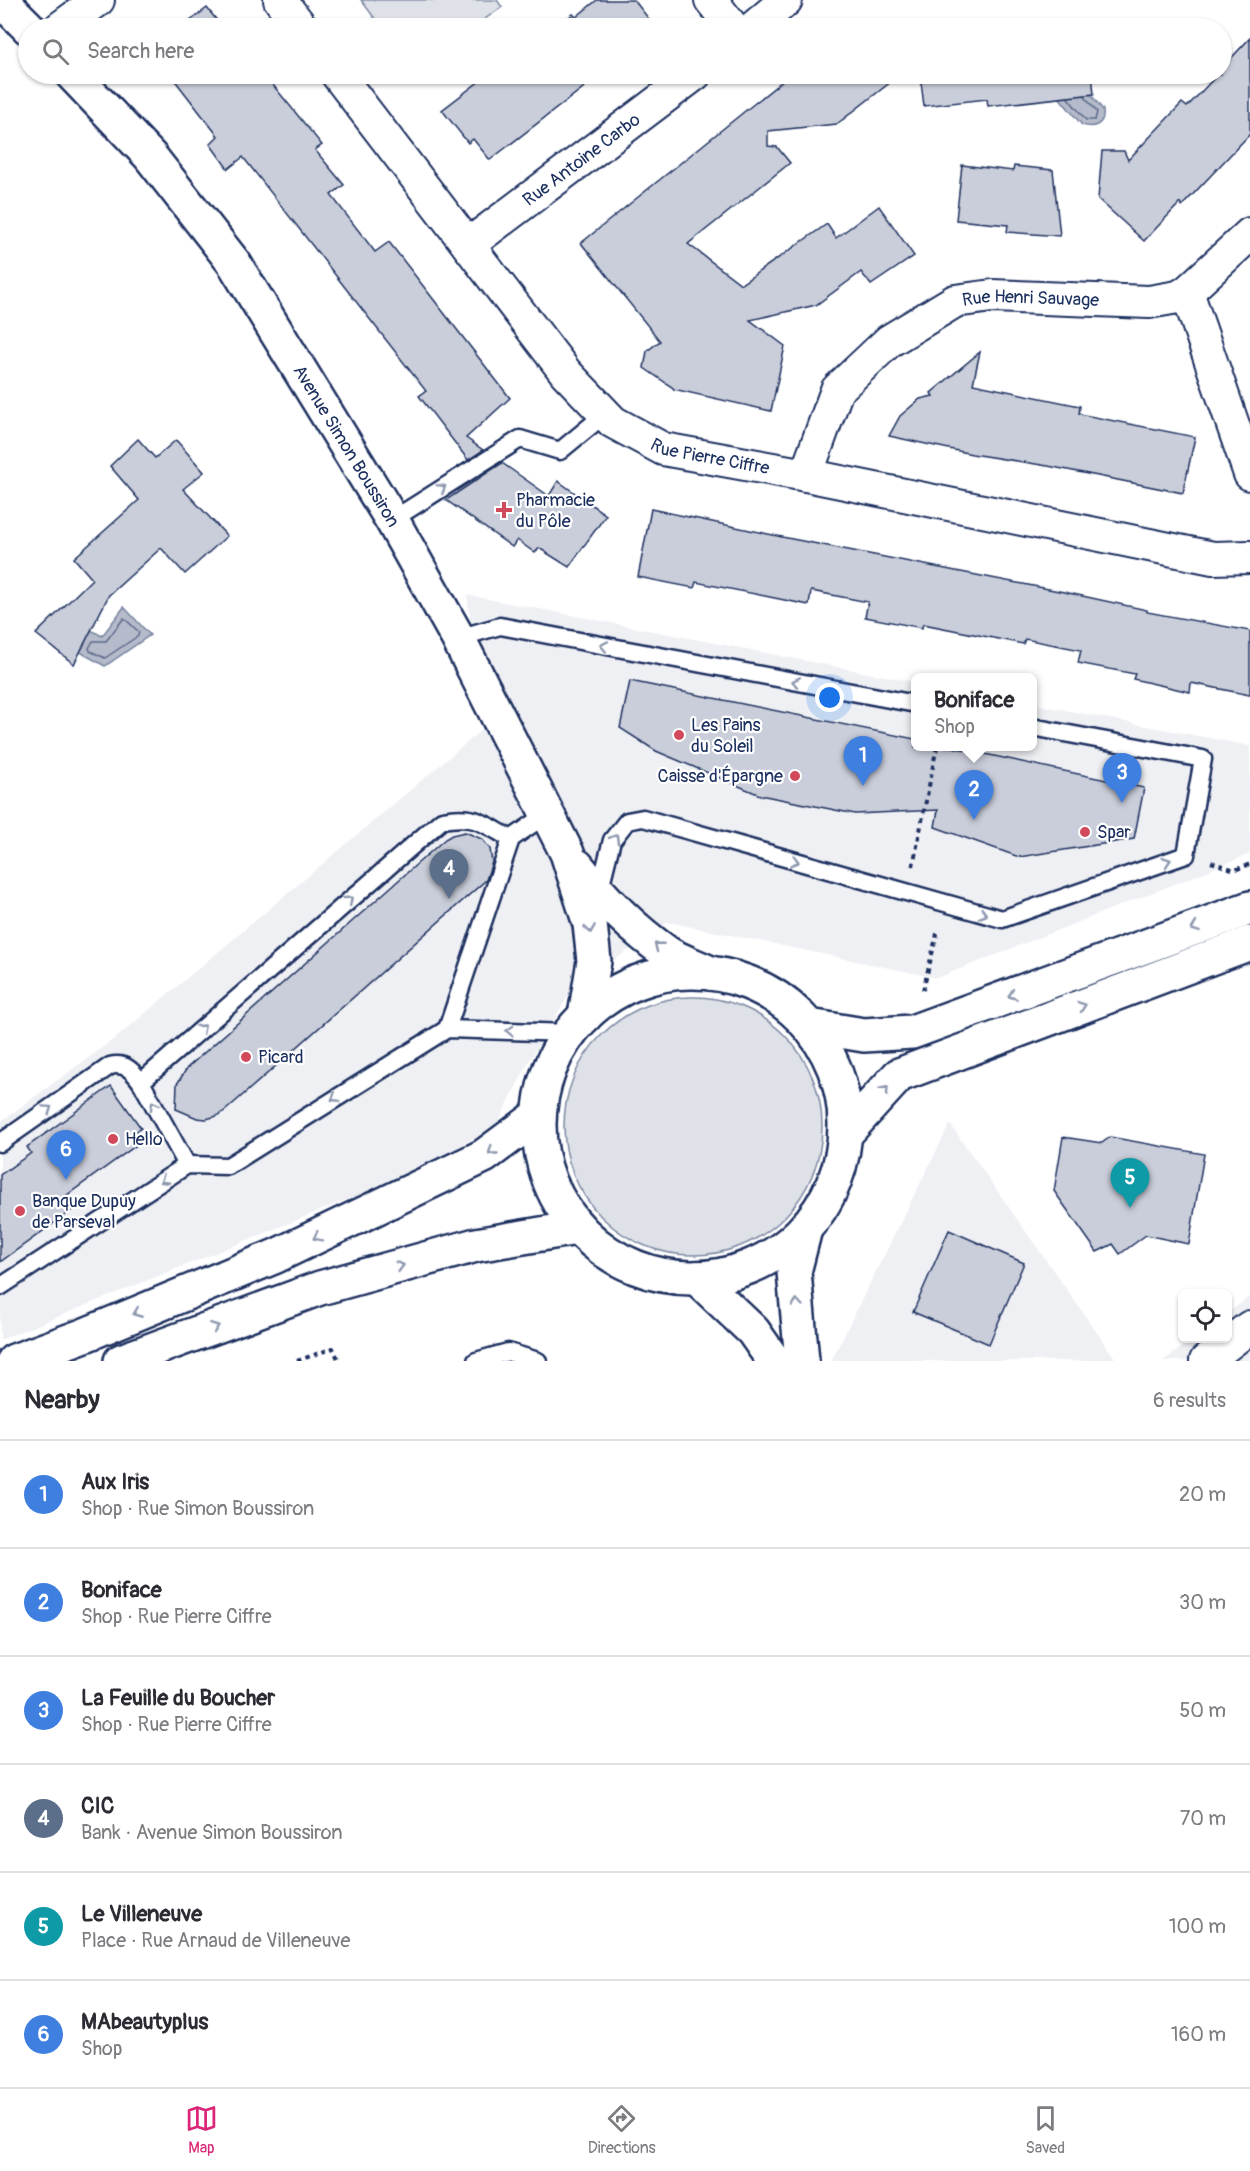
<!DOCTYPE html>
<html lang="en">
<head>
<meta charset="utf-8">
<style>
  body { margin:0; font-family:Pangolin,sans-serif; background:#f7f7f7; color:#2b2b33 }
  .controls { position:absolute; right:18px; bottom:18px; display:grid; overflow:hidden; border-radius:9px; box-shadow:0 2px 4px #0004 }
  .controls button { width:54px; height:54px; display:grid; place-items:center; padding:0; border:0; border-bottom:2px solid #e1e1e2; background:#fff; color:#2b2b33; font:30px sans-serif }
  .you { position:absolute; left:830px; top:698px; width:21px; height:21px; margin:-15px; border:4px solid #fff; border-radius:50%; background:#1a73e8; box-shadow:0 0 0 9px #1a73e833 }
  .badge { display:grid; place-items:center; width:39px; height:39px; border-radius:50%; background:#db2777; color:#fff; font-size:20px; font-weight:700 }
  .pin { position:absolute; translate:-50% -50px; filter:drop-shadow(0 2px 3px #0008) }
  .pin::after { content:''; position:absolute; top:32px; width:21px; height:18px; background:inherit; clip-path:polygon(0 0,100% 0,50% 100%) }
  .popup { position:absolute; left:911px; top:673px; width:126px; height:78px; box-sizing:border-box; display:grid; place-content:center; border-radius:9px; background:#fff; filter:drop-shadow(0 2px 4px #0005); font-size:20px; white-space:nowrap; color:#7c7c81 }
  .popup b { font-size:22px; color:#2b2b33 }
  .popup::after { content:''; position:absolute; left:50%; top:100%; margin-left:-12px; border:12px solid transparent; border-top-color:#fff }
  .list { margin:0; padding:0; list-style:none }
  h2 { display:flex; justify-content:space-between; align-items:center; height:78px; margin:0; padding:0 24px; font-size:26px }
  h2 small { font-size:20px; font-weight:400; color:#7c7c81 }
  .list li { display:grid; grid-template-columns:39px 1fr auto; gap:18px; align-items:center; box-sizing:border-box; height:108px; padding:0 24px; border-top:2px solid #e1e1e2 }
  .list b { display:block; font-size:22px; white-space:nowrap }
  .list p { margin:0; font-size:20px; white-space:nowrap; color:#7c7c81 }
  .list em { font-size:20px; font-style:normal; color:#7c7c81 }
  .icon { flex:none; width:33px; height:33px; fill:none; stroke:currentColor; stroke-width:2; stroke-linecap:round; stroke-linejoin:round }
  .map { position:relative; flex:none; width:1250px; height:1361px; overflow:hidden }
  .search { position:absolute; background:#fff; box-shadow:0 2px 4px #0004; left:18px; right:18px; top:18px; height:66px; display:flex; align-items:center; gap:15px; box-sizing:border-box; padding:0 21px; border-radius:33px; color:#7c7c81; font-size:22px }
  .sheet { height:726px; background:#fff }
  nav { display:flex; justify-content:space-around; align-items:center; box-sizing:border-box; height:84px; border-top:2px solid #e1e1e2; background:#fff; font-size:16px; color:#7c7c81 }
  nav a { display:grid; justify-items:center; gap:3px }
  nav .on { color:#db2777 }
  .map>svg:first-child { display:block }
</style>
</head>
<body>
<div class="map">
<svg width="1250" height="1361" viewBox="0 0 1250 1361">
  <rect width="100%" height="100%" fill="#fff"/>
  <filter id="ink" filterUnits="userSpaceOnUse"><feTurbulence type="fractalNoise" baseFrequency=".0167" numOctaves="2"/><feDisplacementMap in="SourceGraphic" scale="12" xChannelSelector="R" yChannelSelector="G"/><feConvolveMatrix kernelMatrix="1 2 1 2 8 2 1 2 1" color-interpolation-filters="sRGB"/></filter>
  <g filter="url(#ink)">
    <!-- built -->
    <g fill="#eff0f4">
      <polygon points="467,595 915,682 916,746 1032,746 1033,704 1250,746 1250,854 937,978 668,922 571,991 528,1063 496,1127 386,1184 0,1340 0,1122 117,1037 484,728"/>
      <polygon points="950,1124 1117,1361 831,1361"/>
      <polygon points="1250,1296 1250,1361 1163,1361 1193,1339 1228,1338 1228,1313"/>
    </g>
    <!-- green -->
    <g fill="#dee1e7" stroke="#7c88a2" stroke-width="1.5">
      <polygon points="361,0 497,0 502,7 472,28 382,28"/>
      <circle cx="693" cy="1126" r="129"/>
    </g>
    <!-- water -->
    <g fill="#b5bbca" stroke="#77839f" stroke-width="1.5">
      <path d="M1063,74H1075L1103,110C1105,124 1095,129 1082,125L1049,85Z"/>
      <polygon points="124,607 150,635 105,666 80,652 91,630 102,636"/>
    </g>
    <g fill="none" stroke-linecap="round" stroke-linejoin="round">
      <!-- shore -->
      <g stroke="#596789" stroke-width="1.5">
        <polyline points="1068,98 1086,120 1095,120 1097,112 1085,97"/>
        <polygon points="124,618 139,632 138,636 105,658 90,651 89,648 93,641 106,641"/>
      </g>
    </g>
    <!-- building -->
    <g fill="#caceda" stroke="#1b2f5e" stroke-width="1.5">
      <polygon points="597,0 634,0 652,23 644,28 554,28 573,14 576,17"/>
      <polygon points="207,8 223,28 181,28"/>
      <polygon points="1250,38 1250,134 1182,206 1180,203 1144,241 1098,199 1102,151 1124,151 1128,160 1182,103 1187,107 1218,74 1221,74 1221,69"/>
      <polygon points="170,74 264,74 322,145 315,150 344,185 331,195 375,252 389,242 510,398 466,438 483,450 468,460 419,396 426,391 243,157 228,169 210,144 218,136"/>
      <polygon points="489,74 601,74 490,160 473,139 468,143 442,110"/>
      <polygon points="791,74 901,74 837,124 768,131 768,146 777,147 790,163 688,244 741,284 827,224 836,238 879,206 914,256 871,285 861,272 816,305 750,320 785,346 771,411 673,389 673,388 644,368 647,351 660,341 581,243"/>
      <polygon points="920,74 1092,74 1094,94 988,106 987,99 924,106"/>
      <polygon points="962,165 1013,171 1014,166 1053,170 1060,236 1007,232 1008,225 956,220"/>
      <polygon points="980,352 973,384 1080,406 1079,414 1195,437 1183,493 1048,466 972,454 889,436 900,416 920,399 933,396 931,393"/>
      <polygon points="138,439 155,458 176,440 204,472 183,489 227,536 185,574 161,548 109,595 74,664 36,634 92,579 74,558 139,500 110,466"/>
      <polygon points="502,463 549,496 558,481 606,515 569,567 539,548 535,553 517,540 512,547 446,500"/>
      <polygon points="651,509 787,538 1064,592 1147,610 1147,612 1250,631 1250,695 1191,683 1190,692 1133,679 1135,674 1078,663 1081,650 1025,639 1023,644 923,624 922,628 865,617 868,602 811,591 809,605 696,582 694,588 638,577"/>
      <polygon points="630,681 915,739 915,747 952,747 1144,788 1134,839 1019,857 935,827 938,810 855,814 760,795 656,751 620,728"/>
      <polygon points="465,832 482,839 490,849 492,862 486,880 226,1110 217,1116 206,1119 197,1118 176,1109 177,1084 187,1068 445,839 452,835"/>
      <polygon points="111,1086 141,1128 131,1135 138,1144 63,1198 72,1210 0,1262 0,1175 31,1153 27,1147"/>
      <polygon points="1063,1137 1102,1143 1110,1137 1204,1154 1189,1244 1146,1235 1120,1254 1113,1244 1097,1252 1054,1191"/>
      <polygon points="949,1230 1024,1263 989,1344 913,1312"/>
    </g>
    <g fill="none" stroke-linecap="round" stroke-linejoin="round">
      <defs>
        <g id="service">
          <polyline points="392,520 520,439 560,451 605,414"/>
          <polyline points="458,638 500,626 916,704"/>
          <polyline points="599,892 612,840 627,821 643,818 1002,919 1186,855 1203,759 1032,727"/>
          <polyline points="447,1029 511,839 547,814"/>
          <polyline points="141,1082 187,1165"/>
          <path d="M0,1143L110,1066C125,1062 133,1071 141,1082L442,820C475,814 483,823 511,839"/>
          <polyline points="0,1287 187,1165 228,1166 447,1029 569,1033"/>
          <polyline points="476,1361 508,1352 538,1361"/>
        </g>
        <g id="minor">
          <polyline points="280,0 302,28"/>
          <polyline points="711,0 733,28"/>
          <polyline points="60,28 98,0"/>
          <polyline points="753,28 786,0"/>
          <path id="s1" d="M337,74L566,373L613,422L663,449L806,475L1213,558L1250,557"/>
          <path id="s2" d="M468,245L695,74"/>
          <polyline points="1187,292 1250,474"/>
          <path id="s3" d="M806,475L837,390L889,341L955,301L992,296L1149,302L1178,297L1187,292L1250,234"/>
          <polyline points="1206,1361 1250,1327"/>
        </g>
        <g id="tertiary">
          <polyline points="1,0 29,28"/>
          <path id="s4" d="M72,74L150,156L234,263L392,520L458,638L567,853L590,924L594,961L585,1016"/>
          <path d="M577,866C603,899 633,929 667,953C680,961 696,966 710,973"/>
          <polyline points="697,1278 753,1331 774,1361"/>
          <polyline points="802,1361 794,1272 805,1229"/>
        </g>
        <g id="secondary">
          <circle cx="692" cy="1125" r="153"/>
          <polyline points="809,1026 864,1035 912,1032 1250,908"/>
          <polyline points="846,1133 899,1075 1250,943"/>
          <polyline points="14,1361 85,1335 276,1256 484,1156 538,1116"/>
          <polyline points="121,1361 320,1288 476,1245 577,1228"/>
        </g>
      </defs>
      <!-- service casing -->
      <use href="#service" stroke="#1b2f5e" stroke-width="21"/>
      <!-- minor casing -->
      <use href="#minor" stroke="#1b2f5e" stroke-width="36"/>
      <!-- tertiary casing -->
      <use href="#tertiary" stroke="#1b2f5e" stroke-width="38"/>
      <!-- secondary casing -->
      <use href="#secondary" stroke="#1b2f5e" stroke-width="38"/>
      <!-- path -->
      <g stroke="#1b2f5e" stroke-width="4" stroke-dasharray="4.5 4.5" stroke-linecap="butt">
        <polyline points="1211,862 1235,870 1250,864"/>
        <polyline points="913,866 937,746"/>
        <polyline points="923,990 938,930"/>
        <polyline points="297,1361 333,1348 339,1361"/>
      </g>
      <!-- service -->
      <use href="#service" stroke="#fff" stroke-width="16"/>
      <!-- minor -->
      <use href="#minor" stroke="#fff" stroke-width="32"/>
      <!-- tertiary -->
      <use href="#tertiary" stroke="#fff" stroke-width="33"/>
      <!-- secondary -->
      <use href="#secondary" stroke="#fff" stroke-width="33"/>
    </g>
    <!-- one-way arrows -->
    <defs><path id="oneway-chevron" d="M-2-3.5L2.5 0L-2 3.5" fill="none" stroke-width="1.6" stroke-linecap="round" stroke-linejoin="round" transform="scale(1.5)"/></defs>
    <g stroke="#8d97ae">
      <use href="#oneway-chevron" transform="translate(442 488) rotate(-32)"/>
      <use href="#oneway-chevron" transform="translate(604 646) rotate(-169)"/>
      <use href="#oneway-chevron" transform="translate(796 682) rotate(-169)"/>
      <use href="#oneway-chevron" transform="translate(615 838) rotate(-60)"/>
      <use href="#oneway-chevron" transform="translate(795 861) rotate(16)"/>
      <use href="#oneway-chevron" transform="translate(1167 861) rotate(-19)"/>
      <use href="#oneway-chevron" transform="translate(349 900) rotate(-41)"/>
      <use href="#oneway-chevron" transform="translate(983 914) rotate(16)"/>
      <use href="#oneway-chevron" transform="translate(1195 928) rotate(160)"/>
      <use href="#oneway-chevron" transform="translate(590 929) rotate(81)"/>
      <use href="#oneway-chevron" transform="translate(658 946) rotate(-142)"/>
      <use href="#oneway-chevron" transform="translate(1012 995) rotate(160)"/>
      <use href="#oneway-chevron" transform="translate(1082 1006) rotate(-20)"/>
      <use href="#oneway-chevron" transform="translate(202 1028) rotate(-41)"/>
      <use href="#oneway-chevron" transform="translate(510 1031) rotate(-178)"/>
      <use href="#oneway-chevron" transform="translate(885 1090) rotate(-48)"/>
      <use href="#oneway-chevron" transform="translate(335 1098) rotate(148)"/>
      <use href="#oneway-chevron" transform="translate(154 1105) rotate(-119)"/>
      <use href="#oneway-chevron" transform="translate(48 1109) rotate(-35)"/>
      <use href="#oneway-chevron" transform="translate(492 1151) rotate(144)"/>
      <use href="#oneway-chevron" transform="translate(164 1180) rotate(147)"/>
      <use href="#oneway-chevron" transform="translate(317 1237) rotate(154)"/>
      <use href="#oneway-chevron" transform="translate(400 1266) rotate(-16)"/>
      <use href="#oneway-chevron" transform="translate(797 1303) rotate(-95)"/>
      <use href="#oneway-chevron" transform="translate(137 1313) rotate(158)"/>
      <use href="#oneway-chevron" transform="translate(215 1327) rotate(-20)"/>
    </g>
  </g>
  <!-- markers -->
  <g fill="#d1495b" stroke="#fff" stroke-width="2">
    <path d="M501 501h6v6h6v6h-6v6h-6v-6h-6v-6h6z"/>
    <circle cx="679" cy="735" r="6"/>
    <circle cx="795" cy="776" r="6"/>
    <circle cx="1085" cy="832" r="6"/>
    <circle cx="246" cy="1057" r="6"/>
    <circle cx="113" cy="1139" r="6"/>
    <circle cx="20" cy="1211" r="6"/>
  </g>
  <g text-anchor="middle" stroke-width="4.5" stroke-linejoin="round" paint-order="stroke">
    <!-- street labels -->
    <g font-size="18" fill="#1b2f5e" stroke="#fff">
      <text dy="6" stroke="none"><textPath href="#s2" startOffset="142">Rue Antoine Carbo</textPath></text>
      <text dy="6" stroke="none"><textPath href="#s3" startOffset="315">Rue Henri Sauvage</textPath></text>
      <text dy="6" stroke="none"><textPath href="#s4" startOffset="464">Avenue Simon Boussiron</textPath></text>
      <text dy="6" stroke="none"><textPath href="#s1" startOffset="549">Rue Pierre Ciffre</textPath></text>
    </g>
    <!-- poi labels -->
    <g font-size="18" fill="#1b2f5e" stroke="#fff" text-anchor="start">
      <text x="516" y="506">Pharmacie<tspan x="516" dy="21">du Pôle</tspan></text>
      <text x="691" y="731">Les Pains<tspan x="691" dy="21">du Soleil</tspan></text>
      <text x="783" y="782" text-anchor="end">Caisse d'Épargne</text>
      <text x="1097" y="838">Spar</text>
      <text x="258" y="1063">Picard</text>
      <text x="125" y="1145">Hello</text>
      <text x="32" y="1207">Banque Dupuy<tspan x="32" dy="21">de Parseval</tspan></text>
    </g>
  </g>
</svg>
<div class="controls">
<button><svg class="icon" aria-label="locate" viewBox="0 0 24 24"><circle cx="12" cy="12" r="6"/><path d="M12 2v4M12 18v4M2 12h4M18 12h4"/></svg></button>
</div>
<div class="you"></div>
<div class="pin badge" style="left:863px;top:786px;background:#3f7fe0">1</div>
<div class="pin badge" style="left:974px;top:820px;background:#3f7fe0">2</div>
<div class="popup"><b>Boniface</b>Shop</div>
<div class="pin badge" style="left:1122px;top:803px;background:#3f7fe0">3</div>
<div class="pin badge" style="left:449px;top:899px;background:#5c6f8a">4</div>
<div class="pin badge" style="left:1130px;top:1208px;background:#0f9aa8">5</div>
<div class="pin badge" style="left:66px;top:1180px;background:#3f7fe0">6</div>
<div class="search"><svg class="icon" aria-label="search" viewBox="0 0 24 24"><circle cx="10" cy="10" r="6"/><path d="M15 15l6 6"/></svg>Search here</div>
</div>
<section class="sheet">
<h2>Nearby<small>6 results</small></h2>
<ul class="list">
<li><span class="badge" style="background:#3f7fe0">1</span><div><b>Aux Iris</b><p>Shop · Rue Simon Boussiron</p></div><em>20 m</em></li>
<li><span class="badge" style="background:#3f7fe0">2</span><div><b>Boniface</b><p>Shop · Rue Pierre Ciffre</p></div><em>30 m</em></li>
<li><span class="badge" style="background:#3f7fe0">3</span><div><b>La Feuille du Boucher</b><p>Shop · Rue Pierre Ciffre</p></div><em>50 m</em></li>
<li><span class="badge" style="background:#5c6f8a">4</span><div><b>CIC</b><p>Bank · Avenue Simon Boussiron</p></div><em>70 m</em></li>
<li><span class="badge" style="background:#0f9aa8">5</span><div><b>Le Villeneuve</b><p>Place · Rue Arnaud de Villeneuve</p></div><em>100 m</em></li>
<li><span class="badge" style="background:#3f7fe0">6</span><div><b>MAbeautyplus</b><p>Shop</p></div><em>160 m</em></li>
</ul>
</section>
<nav>
<a class="on"><svg class="icon" aria-label="map" viewBox="0 0 24 24"><path d="M3 6l6-2 6 2 6-2v14l-6 2-6-2-6 2zM9 4v14M15 6v14"/></svg>Map</a>
<a><svg class="icon" aria-label="directions" viewBox="0 0 24 24"><path d="M12 3l9 9-9 9-9-9zM9 14v-3h6M13 9l2 2-2 2"/></svg>Directions</a>
<a><svg class="icon" aria-label="saved" viewBox="0 0 24 24"><path d="M7 4h10v16l-5-4-5 4z"/></svg>Saved</a>
</nav>
</body>
</html>
